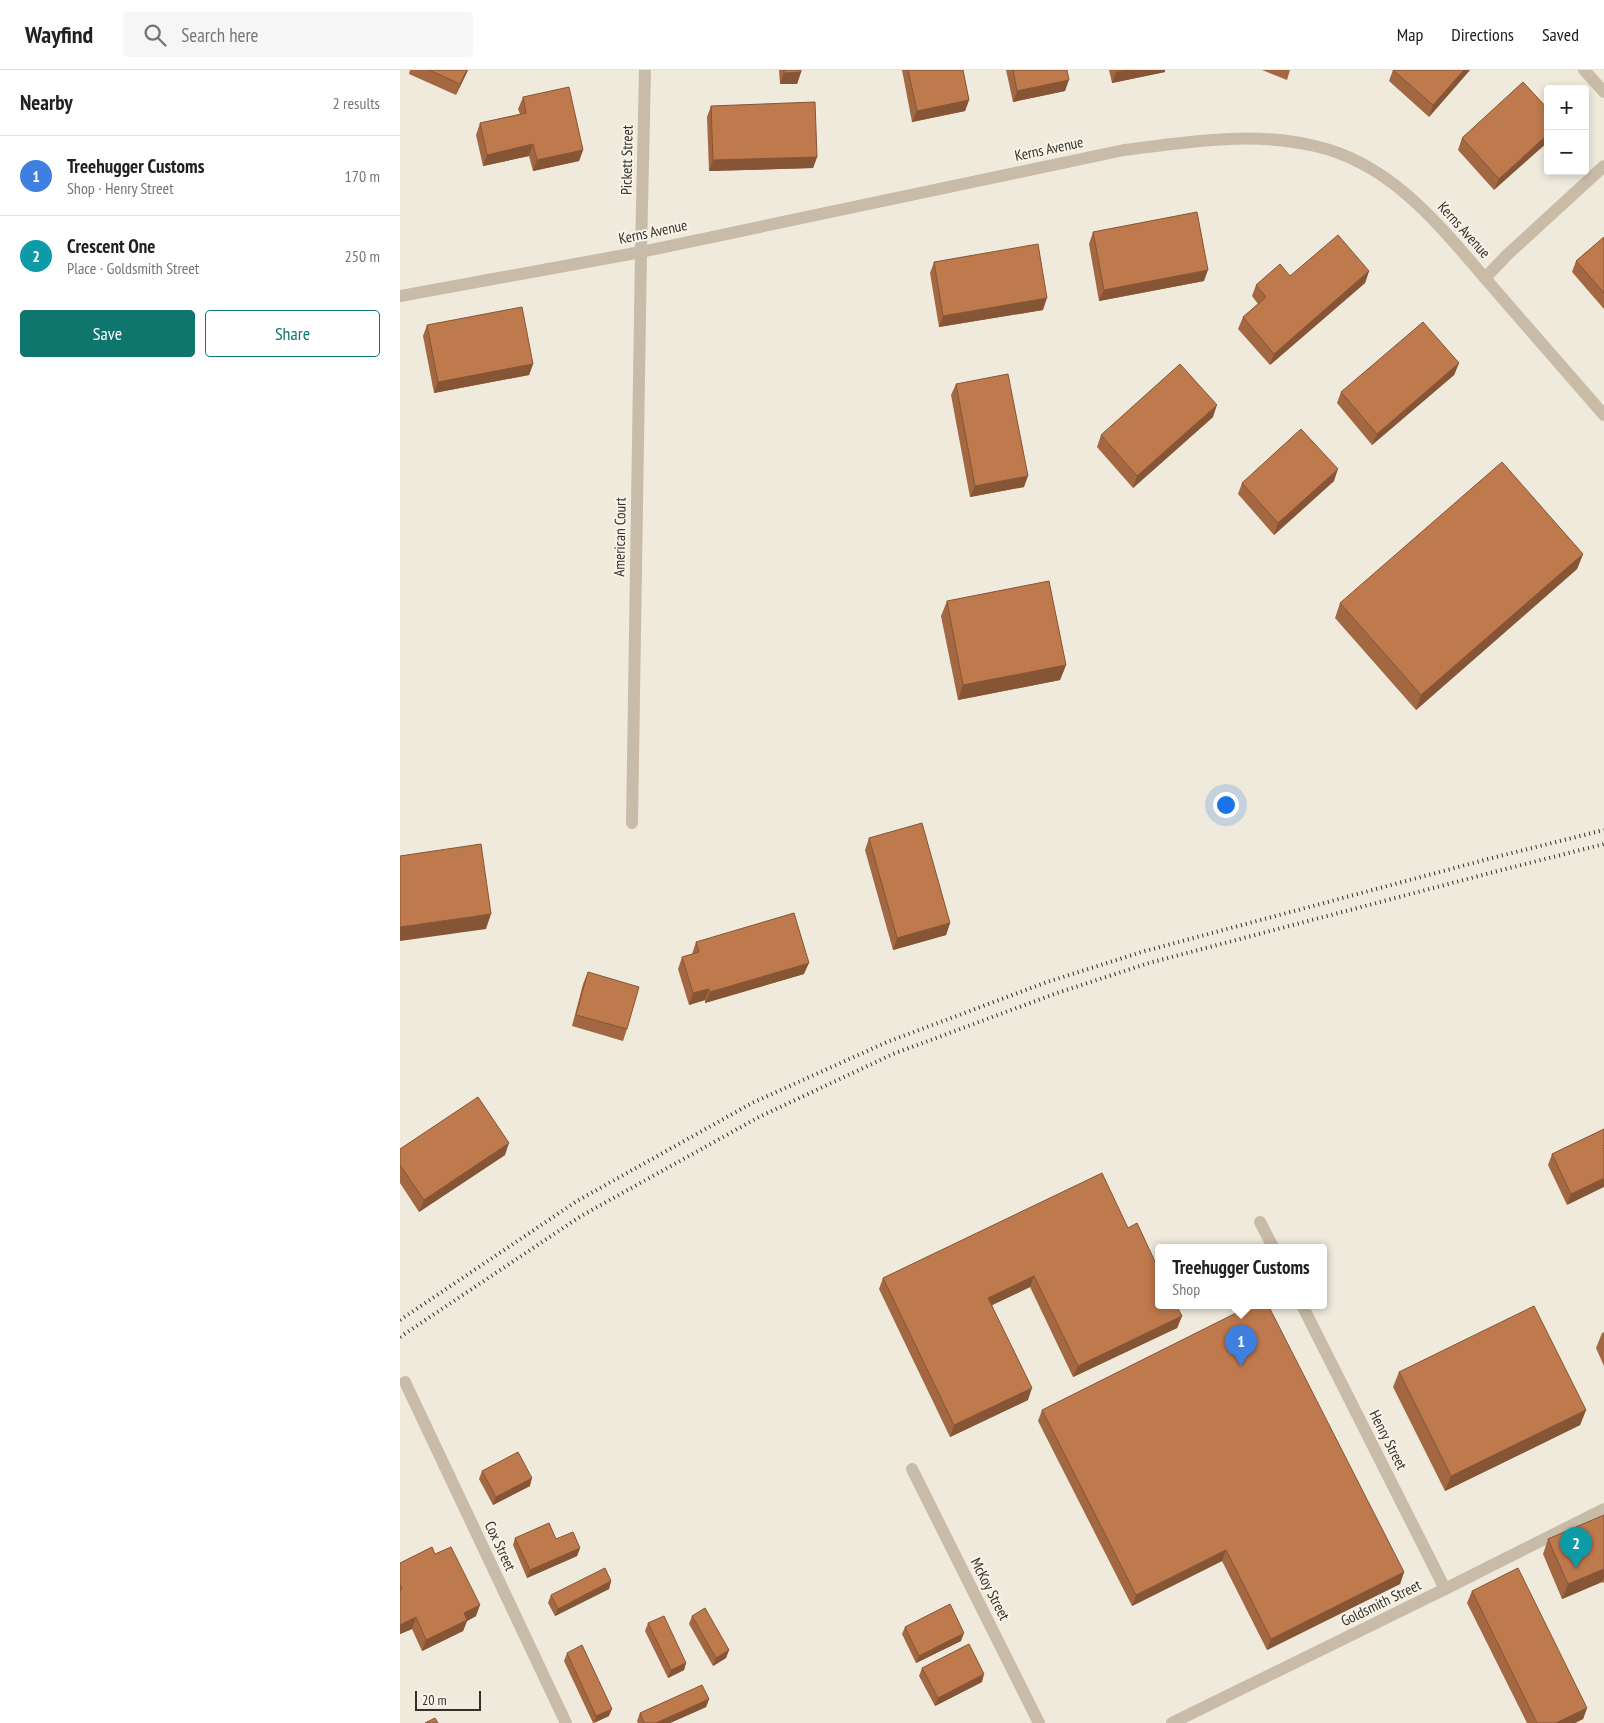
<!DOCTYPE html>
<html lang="en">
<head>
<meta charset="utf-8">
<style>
  body { margin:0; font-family:"PT Sans Narrow",sans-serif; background:#f6f6f6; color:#202124 }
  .controls { position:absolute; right:15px; top:15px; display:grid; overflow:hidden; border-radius:5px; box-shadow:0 2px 8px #0003 }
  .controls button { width:45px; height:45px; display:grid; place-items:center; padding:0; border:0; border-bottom:1px solid #e0e0e0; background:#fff; color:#202124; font:25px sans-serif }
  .scale { position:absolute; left:15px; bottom:12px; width:66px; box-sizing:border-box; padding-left:5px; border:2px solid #362f29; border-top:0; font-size:14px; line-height:18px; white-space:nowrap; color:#362f29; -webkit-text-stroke:4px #f8f3e9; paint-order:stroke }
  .you { position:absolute; left:825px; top:734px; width:18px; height:18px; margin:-12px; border:4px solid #fff; border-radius:50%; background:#1a73e8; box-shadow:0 0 0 8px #1a73e833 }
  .badge { display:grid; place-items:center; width:32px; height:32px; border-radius:50%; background:#0f766e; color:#fff; font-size:16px; font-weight:700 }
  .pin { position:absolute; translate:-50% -41px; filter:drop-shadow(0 1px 2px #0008) }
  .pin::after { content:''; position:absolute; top:26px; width:18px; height:15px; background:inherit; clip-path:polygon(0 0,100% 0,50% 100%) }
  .popup { position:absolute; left:755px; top:1174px; width:172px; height:65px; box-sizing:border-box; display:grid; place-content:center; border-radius:5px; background:#fff; filter:drop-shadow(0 1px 4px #0005); font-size:16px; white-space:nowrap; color:#757577 }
  .popup b { font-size:19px; color:#202124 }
  .popup::after { content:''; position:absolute; left:50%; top:100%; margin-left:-10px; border:10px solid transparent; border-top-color:#fff }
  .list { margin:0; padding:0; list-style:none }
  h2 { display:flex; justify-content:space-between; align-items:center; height:65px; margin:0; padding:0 20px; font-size:21px }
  h2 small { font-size:16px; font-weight:400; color:#757577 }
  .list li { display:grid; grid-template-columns:32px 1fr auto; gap:15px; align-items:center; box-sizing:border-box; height:80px; padding:0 20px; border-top:1px solid #e0e0e0 }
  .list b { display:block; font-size:19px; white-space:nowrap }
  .list p { margin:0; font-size:16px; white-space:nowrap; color:#757577 }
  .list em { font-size:16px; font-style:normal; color:#757577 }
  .actions { display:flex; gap:10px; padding:15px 20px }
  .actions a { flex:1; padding:11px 0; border:1px solid #0f766e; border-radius:5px; text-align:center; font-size:18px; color:#0f766e }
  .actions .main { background:#0f766e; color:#fff }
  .icon { flex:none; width:28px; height:28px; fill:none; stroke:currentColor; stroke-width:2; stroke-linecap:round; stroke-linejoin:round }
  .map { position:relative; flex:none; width:1204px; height:1653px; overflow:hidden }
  header { display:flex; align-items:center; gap:30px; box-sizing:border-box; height:70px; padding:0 25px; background:#fff; border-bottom:1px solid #e0e0e0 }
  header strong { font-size:24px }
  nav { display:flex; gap:28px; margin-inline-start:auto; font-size:18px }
  .search { width:350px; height:45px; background:#f6f6f6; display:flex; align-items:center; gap:12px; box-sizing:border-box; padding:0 18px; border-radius:5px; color:#757577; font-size:19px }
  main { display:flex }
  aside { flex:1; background:#fff }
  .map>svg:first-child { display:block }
</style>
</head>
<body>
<header>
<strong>Wayfind</strong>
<div class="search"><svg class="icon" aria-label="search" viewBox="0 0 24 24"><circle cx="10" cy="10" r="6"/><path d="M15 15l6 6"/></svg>Search here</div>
<nav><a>Map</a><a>Directions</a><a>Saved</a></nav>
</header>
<main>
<aside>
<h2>Nearby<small>2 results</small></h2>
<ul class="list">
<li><span class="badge" style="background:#3f7fe0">1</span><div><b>Treehugger Customs</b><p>Shop · Henry Street</p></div><em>170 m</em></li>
<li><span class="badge" style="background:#0f9aa8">2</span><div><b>Crescent One</b><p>Place · Goldsmith Street</p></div><em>250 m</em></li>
</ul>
<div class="actions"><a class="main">Save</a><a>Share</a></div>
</aside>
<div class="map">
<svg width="1204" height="1653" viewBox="0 0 1204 1653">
  <rect width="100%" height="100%" fill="#f0eadd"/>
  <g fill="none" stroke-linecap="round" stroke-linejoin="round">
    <!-- street -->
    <g stroke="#c8bca9" stroke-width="12">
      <polyline points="1184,0 1204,22"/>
      <polyline points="1085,208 1107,185 1204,96"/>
      <path d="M0,226L241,182L724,80C787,72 852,61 915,76C996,94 1046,164 1097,222C1133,263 1168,304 1204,345"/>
      <polyline points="232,753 241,182 245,0"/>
      <polyline points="860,1152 873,1177"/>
      <polyline points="902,1235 1045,1519"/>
      <polyline points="5,1312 166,1653"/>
      <polyline points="512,1399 639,1653"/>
      <polyline points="772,1653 1045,1519 1204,1439"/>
    </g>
    <!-- rail -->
    <g stroke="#362f29" stroke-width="4" stroke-dasharray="1 4" stroke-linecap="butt">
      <polyline points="0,1250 177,1131 352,1033 487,972 647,912 745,881 1088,789 1204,760"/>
      <polyline points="0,1267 181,1146 359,1047 493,984 657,923 749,893 1090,803 1204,774"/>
    </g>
  </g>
  <!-- wall -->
  <g fill="#a36842">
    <polygon points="10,0 68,0 56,25 9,4"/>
    <polygon points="379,0 401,0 401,2 397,14 380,14"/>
    <polygon points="502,0 563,0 569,30 565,41 512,52"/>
    <polygon points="606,0 667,0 665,21 613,32"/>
    <polygon points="709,0 765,0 765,2 712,13"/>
    <polygon points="862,0 890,0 887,10"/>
    <polygon points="993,0 1070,0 1029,47 989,11"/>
    <polygon points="123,27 183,80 179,91 133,101 129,86 83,96 76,65 80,53 120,44 118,39"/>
    <polygon points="311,36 417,87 413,98 309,101 307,47"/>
    <polygon points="1148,39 1094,120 1058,80 1062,68"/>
    <polygon points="693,162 804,211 699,231 689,174"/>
    <polygon points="1204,167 1204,239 1172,202 1176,191"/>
    <polygon points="534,192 643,240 539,257 530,203"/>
    <polygon points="969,201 965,213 870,295 838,259 843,247 858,234 852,226 856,215 890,206"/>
    <polygon points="27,255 133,294 129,305 34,323 23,266"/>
    <polygon points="1059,293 1054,305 972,375 937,333 941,322"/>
    <polygon points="556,314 624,417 570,427 551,325"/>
    <polygon points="813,347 733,418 697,377 701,365"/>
    <polygon points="934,411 874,465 838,424 842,413"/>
    <polygon points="1183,484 1177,499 1016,640 935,548 940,533"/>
    <polygon points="547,531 666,595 660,610 558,630 541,546"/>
    <polygon points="469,768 550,853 546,865 493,880 465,780"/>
    <polygon points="296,872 404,904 305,933 305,930 289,935 278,899 282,887 292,884"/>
    <polygon points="188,902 227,959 223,971 172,956 183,914"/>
    <polygon points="1204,1059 1167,1135 1148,1095 1152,1084"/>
    <polygon points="0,1079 105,1085 19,1142 0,1113"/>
    <polygon points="728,1158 782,1246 777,1258 673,1307 630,1217 592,1235 628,1330 550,1367 479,1219 483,1208"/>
    <polygon points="1204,1262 1204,1296 1196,1278 1202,1263"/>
    <polygon points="999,1302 1186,1340 1180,1355 1045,1421 993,1317"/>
    <polygon points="642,1340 1004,1502 1000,1514 867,1580 822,1491 732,1536 638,1351"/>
    <polygon points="82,1401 130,1416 93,1435 79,1409"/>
    <polygon points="1204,1445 1204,1513 1202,1512 1162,1529 1143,1484 1148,1469"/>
    <polygon points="115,1468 180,1478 177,1486 127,1508 113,1475"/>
    <polygon points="35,1484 76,1546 67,1551 63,1561 22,1581 12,1559 0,1564 0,1493"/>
    <polygon points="211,1511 209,1519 155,1546 148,1533 151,1525"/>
    <polygon points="1072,1521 1187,1638 1183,1649 1175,1653 1127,1653 1067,1533"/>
    <polygon points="292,1546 329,1580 326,1588 313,1596 289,1554"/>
    <polygon points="248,1553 286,1593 284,1600 268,1608 245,1561"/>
    <polygon points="505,1557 561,1571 516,1593 502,1564"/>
    <polygon points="167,1583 209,1646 193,1653 164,1591"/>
    <polygon points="522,1598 582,1612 535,1636 519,1606"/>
    <polygon points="309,1629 306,1637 270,1653 238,1653 237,1651 240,1643"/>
  </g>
  <!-- shaded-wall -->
  <g fill="#855536">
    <polygon points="67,0 68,0 56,25 60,14"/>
    <polygon points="724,0 765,0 765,2 712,13 716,2"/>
    <polygon points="1064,0 1070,0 1029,47 1033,35"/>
    <polygon points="401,2 397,14 380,14 384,3"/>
    <polygon points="669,10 665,21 613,32 617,21"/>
    <polygon points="569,30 565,41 512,52 517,41"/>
    <polygon points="1148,64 1148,72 1094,120 1099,109"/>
    <polygon points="133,74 129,86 83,96 87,85"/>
    <polygon points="183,80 179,91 133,101 137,90"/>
    <polygon points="417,87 413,98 309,101 313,90"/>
    <polygon points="808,200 804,211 699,231 704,220"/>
    <polygon points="969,201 965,213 870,295 874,284"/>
    <polygon points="647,228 643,240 539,257 543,246"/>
    <polygon points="1059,293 1054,305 972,375 977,364"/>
    <polygon points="133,294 129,305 34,323 38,312"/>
    <polygon points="817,335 813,347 733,418 737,406"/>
    <polygon points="938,399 934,411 874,465 878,453"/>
    <polygon points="628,406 624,417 570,427 575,416"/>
    <polygon points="1183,484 1177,499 1016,640 1021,625"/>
    <polygon points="666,595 660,610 558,630 563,615"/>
    <polygon points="91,844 86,859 0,871 0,857"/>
    <polygon points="550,853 546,865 493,880 497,868"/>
    <polygon points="409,893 404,904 305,933 310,922"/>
    <polygon points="309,919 305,930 289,935 293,923"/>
    <polygon points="109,1073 105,1085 19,1142 24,1130"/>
    <polygon points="1204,1108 1204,1117 1167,1135 1171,1124"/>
    <polygon points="634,1206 630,1217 584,1239 588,1228"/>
    <polygon points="782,1246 777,1258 673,1307 678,1296"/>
    <polygon points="632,1318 628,1330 550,1367 554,1355"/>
    <polygon points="1186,1340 1180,1355 1045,1421 1051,1406"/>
    <polygon points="132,1408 130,1416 93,1435 96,1427"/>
    <polygon points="180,1478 177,1486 127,1508 130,1500"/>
    <polygon points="826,1480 822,1491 732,1536 736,1525"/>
    <polygon points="1204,1499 1204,1507 1202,1512 1162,1529 1168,1514"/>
    <polygon points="1004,1502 1000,1514 867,1580 871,1569"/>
    <polygon points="211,1511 209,1519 155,1546 158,1539"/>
    <polygon points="80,1535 76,1546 67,1551 63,1561 22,1581 26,1570 64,1543"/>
    <polygon points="16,1547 12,1559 0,1564 0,1555"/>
    <polygon points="564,1563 561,1571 516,1593 519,1586"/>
    <polygon points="329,1580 326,1588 313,1596 316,1588"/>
    <polygon points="286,1593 284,1600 268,1608 271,1600"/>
    <polygon points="584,1604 582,1612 535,1636 538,1628"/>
    <polygon points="309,1629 306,1637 270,1653 256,1653"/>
    <polygon points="1187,1638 1183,1649 1175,1653 1156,1653"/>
    <polygon points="212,1639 209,1646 194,1653 196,1646"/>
  </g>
  <!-- building -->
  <g fill="#be794d" stroke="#855536">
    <polygon points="29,0 67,0 60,14"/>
    <polygon points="384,0 401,0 401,2 384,3"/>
    <polygon points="508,0 563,0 569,30 517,41"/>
    <polygon points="613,0 667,0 669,10 617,21"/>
    <polygon points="993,0 1064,0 1033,35"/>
    <polygon points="1123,12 1148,39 1148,64 1099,109 1062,68"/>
    <polygon points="169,17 183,80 137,90 133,74 87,85 80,53 126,43 123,27"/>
    <polygon points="415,32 417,87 313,90 311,36"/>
    <polygon points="797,142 808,200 704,220 693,162"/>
    <polygon points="938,165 969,201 874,284 843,247 866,227 856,215 880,194 890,206"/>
    <polygon points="1204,167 1204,223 1176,191"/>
    <polygon points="638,174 647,228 543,246 534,192"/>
    <polygon points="122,237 133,294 38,312 27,255"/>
    <polygon points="1023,252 1059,293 977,364 941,322"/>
    <polygon points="780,294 817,335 737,406 701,365"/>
    <polygon points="608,304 628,406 575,416 556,314"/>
    <polygon points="901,359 938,399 878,453 842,413"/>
    <polygon points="1102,392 1183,484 1021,625 940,533"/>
    <polygon points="649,511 666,595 563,615 547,531"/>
    <polygon points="522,753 550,853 497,868 469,768"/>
    <polygon points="81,774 91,844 0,857 0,786"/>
    <polygon points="394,843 409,893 310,922 309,919 293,923 282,887 299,882 296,872"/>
    <polygon points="188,902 239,917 227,959 176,945"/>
    <polygon points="78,1027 109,1073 24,1130 0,1095 0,1079"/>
    <polygon points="1204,1059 1204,1075 1203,1076 1204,1078 1204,1108 1171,1124 1152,1084"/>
    <polygon points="702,1103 728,1158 737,1153 758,1198 758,1235 776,1235 782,1246 678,1296 634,1206 588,1228 632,1318 554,1355 483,1208"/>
    <polygon points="852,1235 868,1235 1004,1502 871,1569 826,1480 736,1525 642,1340"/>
    <polygon points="1134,1236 1186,1340 1051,1406 999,1302"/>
    <polygon points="118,1382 132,1408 96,1427 82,1401"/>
    <polygon points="1204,1445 1204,1499 1168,1514 1148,1469"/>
    <polygon points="149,1453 156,1469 173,1462 180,1478 130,1500 115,1468"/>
    <polygon points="32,1477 35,1484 51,1477 80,1535 64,1543 67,1550 26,1570 16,1547 0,1555 0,1520 2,1519 0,1514 0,1493"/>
    <polygon points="205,1498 211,1511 158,1539 151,1525"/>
    <polygon points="1118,1498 1187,1638 1156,1653 1137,1653 1072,1521"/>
    <polygon points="550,1534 564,1563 519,1586 505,1557"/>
    <polygon points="305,1538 329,1580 316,1588 292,1546"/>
    <polygon points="264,1546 286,1593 271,1600 248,1553"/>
    <polygon points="569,1574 584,1604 538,1628 522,1598"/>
    <polygon points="182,1575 212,1639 196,1646 167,1583"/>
    <polygon points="302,1615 309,1629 256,1653 244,1653 240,1643"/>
    <polygon points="35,1648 38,1653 25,1653"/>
  </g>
  <g text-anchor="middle" stroke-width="4" stroke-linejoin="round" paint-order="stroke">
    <!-- street labels -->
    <g font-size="15" fill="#362f29" stroke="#f8f3e9">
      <text transform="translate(649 79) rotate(-12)" y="5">Kerns Avenue</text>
      <text transform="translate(227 90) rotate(-89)" y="5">Pickett Street</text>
      <text transform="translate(1064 160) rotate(48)" y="5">Kerns Avenue</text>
      <text transform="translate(253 162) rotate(-12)" y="5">Kerns Avenue</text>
      <text transform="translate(220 467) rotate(-89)" y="5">American Court</text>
      <text transform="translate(988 1370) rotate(63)" y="5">Henry Street</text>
      <text transform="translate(100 1476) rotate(65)" y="5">Cox Street</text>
      <text transform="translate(590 1519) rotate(63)" y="5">McKoy Street</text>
      <text transform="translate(981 1533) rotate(-26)" y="5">Goldsmith Street</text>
    </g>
  </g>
</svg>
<div class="controls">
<button>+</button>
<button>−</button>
</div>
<div class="scale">20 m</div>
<div class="you"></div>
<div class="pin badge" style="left:841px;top:1296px;background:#3f7fe0">1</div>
<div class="popup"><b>Treehugger Customs</b>Shop</div>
<div class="pin badge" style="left:1176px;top:1498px;background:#0f9aa8">2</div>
</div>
</main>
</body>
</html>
